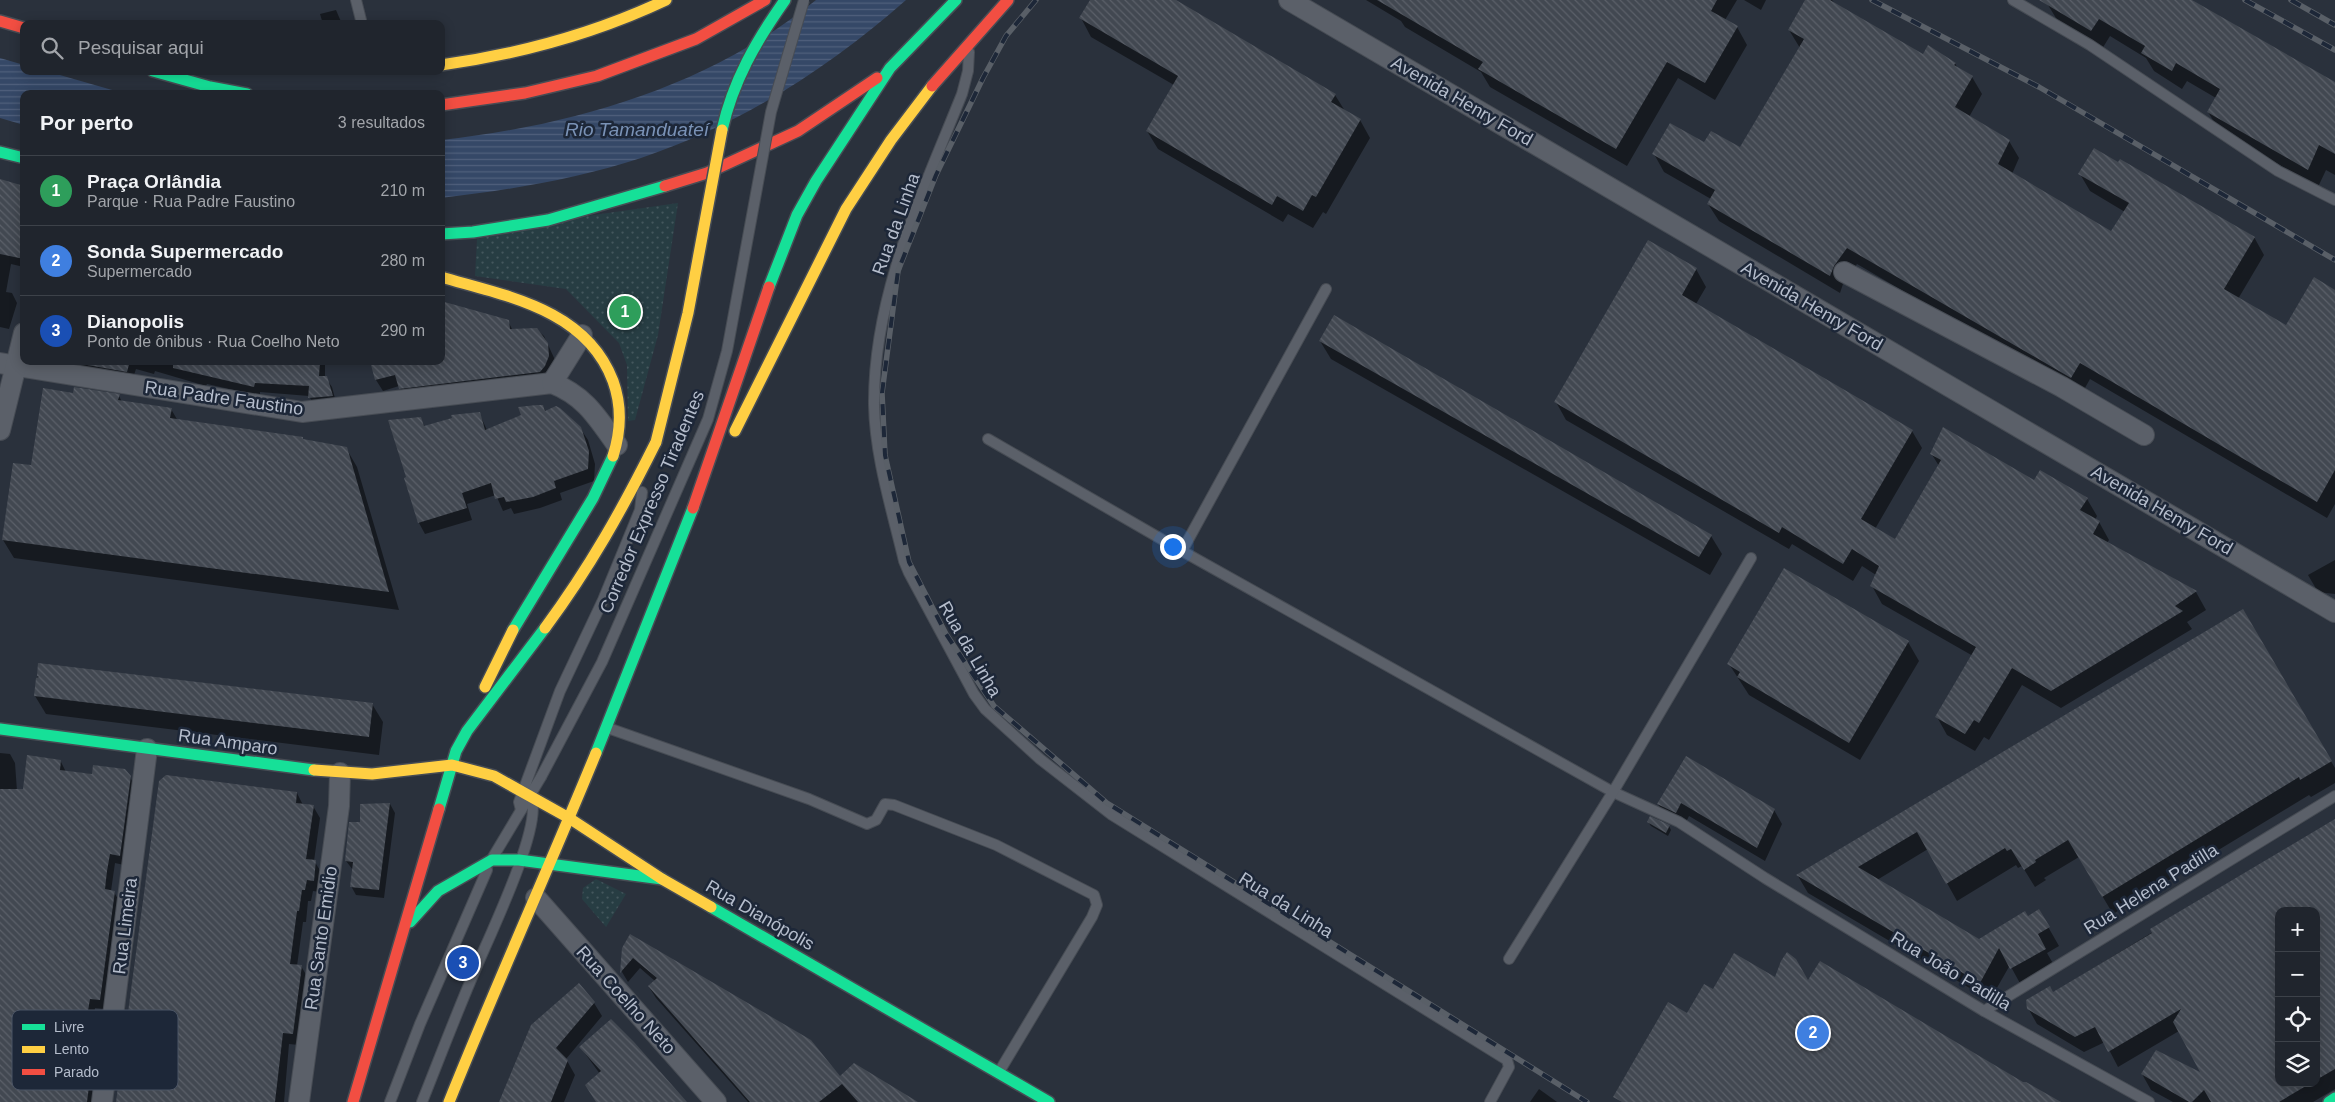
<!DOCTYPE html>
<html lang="pt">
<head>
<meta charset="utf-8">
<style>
  body { margin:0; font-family:Arial,sans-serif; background:#282d35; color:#f1f3f6 }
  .controls { position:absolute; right:15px; bottom:15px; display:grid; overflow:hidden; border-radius:10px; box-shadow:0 2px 12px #0003 }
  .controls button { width:45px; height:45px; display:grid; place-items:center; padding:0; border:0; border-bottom:1px solid #3d4249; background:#20252d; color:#f1f3f6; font:25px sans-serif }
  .you { position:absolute; left:1172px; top:546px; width:18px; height:18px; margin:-12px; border:4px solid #fff; border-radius:50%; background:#1a73e8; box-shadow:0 0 0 8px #1a73e833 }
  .badge { display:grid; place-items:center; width:32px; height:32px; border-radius:50%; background:#848c9a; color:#fff; font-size:16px; font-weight:700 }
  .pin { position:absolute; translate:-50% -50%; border:2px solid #fff; box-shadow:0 1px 5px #0006 }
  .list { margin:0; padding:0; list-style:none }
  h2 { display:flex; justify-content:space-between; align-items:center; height:65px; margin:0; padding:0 20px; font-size:21px }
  h2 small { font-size:16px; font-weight:400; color:#a2a5aa }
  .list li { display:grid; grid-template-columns:32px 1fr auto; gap:15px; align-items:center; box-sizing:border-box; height:70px; padding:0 20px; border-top:1px solid #3d4249 }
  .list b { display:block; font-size:19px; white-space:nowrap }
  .list p { margin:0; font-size:16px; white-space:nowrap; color:#a2a5aa }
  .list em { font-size:16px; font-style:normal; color:#a2a5aa }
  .icon { flex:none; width:28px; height:28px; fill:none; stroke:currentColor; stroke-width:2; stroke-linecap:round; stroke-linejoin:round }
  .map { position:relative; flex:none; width:2335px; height:1102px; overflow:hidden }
  .search { position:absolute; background:#20252d; box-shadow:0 2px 12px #0003; left:20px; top:20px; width:425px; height:55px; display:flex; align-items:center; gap:12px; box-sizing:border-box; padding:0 18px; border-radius:10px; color:#a2a5aa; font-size:19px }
  .panel { position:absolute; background:#20252d; box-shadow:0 2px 12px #0003; left:20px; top:90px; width:425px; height:275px; border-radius:10px }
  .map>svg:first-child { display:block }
</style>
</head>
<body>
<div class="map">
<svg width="2335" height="1102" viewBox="0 0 2335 1102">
  <defs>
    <pattern id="park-dots" width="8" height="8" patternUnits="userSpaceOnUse" patternTransform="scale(1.25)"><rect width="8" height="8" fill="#273d43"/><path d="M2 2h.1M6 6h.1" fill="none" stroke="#44575d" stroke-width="1.8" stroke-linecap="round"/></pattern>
    <pattern id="water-rules" width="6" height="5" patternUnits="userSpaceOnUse" patternTransform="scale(1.25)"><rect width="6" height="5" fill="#354867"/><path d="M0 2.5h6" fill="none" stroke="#50607c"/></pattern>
    <pattern id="building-back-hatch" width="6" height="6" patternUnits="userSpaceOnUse" patternTransform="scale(1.25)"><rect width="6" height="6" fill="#424851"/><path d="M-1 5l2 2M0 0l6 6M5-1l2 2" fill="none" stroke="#5b6069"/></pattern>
  </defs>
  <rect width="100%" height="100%" fill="#2a313c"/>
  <!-- park -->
  <g fill="url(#park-dots)">
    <polygon points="678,203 658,335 635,420 628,421 627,365 619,343 566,289 475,276 477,239 580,217"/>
    <polygon points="596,879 626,894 606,927 582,899 583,888"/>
  </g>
  <!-- water -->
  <g fill="url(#water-rules)">
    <path d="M816,0H906C829,68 740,125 641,158C577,179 509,190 441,198V140C575,125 710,86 816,0Z"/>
    <polygon points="0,58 24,65 24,71 46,71 126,94 24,94 24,125 0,118"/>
  </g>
  <!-- shadow -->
  <g fill="#0007" fill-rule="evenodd">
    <polygon points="1091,0 1174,0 1335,95 1345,111 1360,120 1370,138 1326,214 1323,212 1313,228 1288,214 1283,222 1158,149 1147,131 1174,85 1091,37 1081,18"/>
    <polygon points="1366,0 1737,0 1725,20 1737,27 1747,45 1715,100 1678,78 1627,166 1490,87 1481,72 1405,27 1401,21"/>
    <polygon points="1744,0 1766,0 1761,10"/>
    <polygon points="1806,0 1832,0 1835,4 1923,56 1955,63 1958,69 1972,77 1982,94 1969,117 2009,141 2019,158 2012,174 2112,233 2125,212 2090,191 2080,174 2254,237 2264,255 2238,299 2286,327 2335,291 2335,504 2327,518 2090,379 2081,395 1857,264 1843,284 1840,293 1719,221 1708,204 1711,199 1664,172 1654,154 1705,144 1741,149 1800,48 1789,30"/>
    <polygon points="2045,0 2189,0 2335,83 2335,175 2326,170 2318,187 2219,130 2208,112 2216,98 2187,81 2182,89 2154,71 2146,58 2110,36 2102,49 2059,23"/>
    <polygon points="336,10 342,24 323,24 320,14"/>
    <polygon points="0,180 24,187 24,267 11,264 6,292 12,293 17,303 9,329 0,327"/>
    <polygon points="1696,269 1706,287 1696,304 1912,431 1922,448 1875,529 1895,540 1939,466 1931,453 2087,499 2097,516 2095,520 2099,522 2109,540 2107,543 2196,592 2206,610 2187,622 2192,629 2061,708 2022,685 1989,740 1984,737 1975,751 1947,735 1937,717 1973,656 1882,604 1872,586 1876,575 1862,566 1853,581 1792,544 1789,549 1566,420 1556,402"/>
    <polygon points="508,321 513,331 536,329 544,336 555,360 553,374 406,400 399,386 383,391 376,380 371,361 441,361"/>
    <polygon points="1320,341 1711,536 1722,554 1710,575 1331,359"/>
    <polygon points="60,361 325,361 325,377 332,387 337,406 315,407 309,396 260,392 260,396 207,384 206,386 155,371 154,374 136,369 132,381 63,366"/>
    <polygon points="74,394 119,396 122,402 171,409 178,421 346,448 357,467 399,610 14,558 3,540 32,466"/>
    <polygon points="543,406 546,412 580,428 588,440 595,464 594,481 560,493 562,500 540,508 514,514 511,508 503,511 496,495 467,504 472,520 425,534 419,523 420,418 425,427 479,413 487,430"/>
    <polygon points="2335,560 2335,594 2318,592 2308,575"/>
    <polygon points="2242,611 2335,768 2335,783 2311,797 2309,795 2113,914 2079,857 2044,878 2046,880 2035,887 2022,866 2018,868 2016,865 1957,901 1928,849 1877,880 1979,940 2039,911 2059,946 2047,953 2055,967 2022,987 2010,965 1990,1000 1808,893 1798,876"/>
    <polygon points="1908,642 1919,661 1860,760 1749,695 1729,664"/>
    <polygon points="39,664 372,704 383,722 379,755 46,714 35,696"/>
    <polygon points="0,753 10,754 15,763 17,791 24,791 61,762 66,772 130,777 135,787 124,865 115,863 111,891 114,892 119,901 105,1009 95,1008 88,1057 92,1057 97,1066 93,1102 0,1102"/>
    <polygon points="1686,758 1774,810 1782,824 1765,861 1689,816 1684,826 1666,818 1658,804"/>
    <polygon points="297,793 303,805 313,806 320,818 314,861 322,873 320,892 313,891 311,901 308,901 306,922 303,922 297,966 301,966 308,978 299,1045 289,1044 284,1102 118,1102"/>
    <polygon points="390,804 395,813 384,898 356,895 351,886 353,870 346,861 362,823"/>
    <path d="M2335,821V1089L2313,1102H2173L2151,1090L2142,1074L2203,1075L2179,1031L2118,1067L2105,1042L2084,1052L2037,1024L2028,1008ZM2279,911H2316V1083H2279Z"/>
    <polygon points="1648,822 1669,826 1671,830 1668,836 1651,826"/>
    <polygon points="623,948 840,1077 916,1102 748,1102 656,998 649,987 655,981 640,968 628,982 622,972"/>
    <polygon points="594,1003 602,1016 566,1059 575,1075 564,1102 500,1102"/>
    <polygon points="581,1048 684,1102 597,1102 600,1074"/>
    <polygon points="1539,1089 1557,1102 1530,1102"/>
  </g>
  <!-- building -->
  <g fill="url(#building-back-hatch)">
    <polygon points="1090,0 1176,0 1336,94 1331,102 1361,119 1316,197 1312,195 1303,211 1277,196 1272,205 1146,131 1178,76 1079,18"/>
    <polygon points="1377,0 1717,0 1711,11 1738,26 1705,83 1667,62 1616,149 1478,69 1483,62"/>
    <polygon points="1805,0 1830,0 1923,54 1928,45 1956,63 1954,65 1973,76 1955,107 2010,140 1998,164 2111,231 2129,203 2078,174 2094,148 2118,162 2120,159 2255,237 2224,289 2286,325 2314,277 2335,290 2335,470 2317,502 2080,363 2071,378 1847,248 1834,266 1830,276 1707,204 1715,190 1652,154 1670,123 1704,142 1711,131 1740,147 1804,39 1788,30"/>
    <polygon points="2039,0 2192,0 2335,82 2335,154 2319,145 2308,170 2207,112 2220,89 2176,63 2172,71 2141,53 2145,46 2099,19 2091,31"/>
    <polygon points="0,179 24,186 24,259 0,254"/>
    <polygon points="1648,240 1697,268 1682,295 1913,430 1861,519 1895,539 1941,460 1930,454 1943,427 2034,480 2040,470 2088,498 2080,510 2100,521 2093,534 2197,591 2175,606 2183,611 2051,691 2012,668 1979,723 1974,720 1965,734 1935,717 1976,647 1870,586 1879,566 1852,549 1843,564 1782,527 1779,533 1554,402"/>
    <polygon points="441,301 509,320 510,329 537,328 548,343 549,356 545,366 540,372 399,389 395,375 375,380 370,361 441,361"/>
    <polygon points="1334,315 1712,535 1699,557 1319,341"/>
    <polygon points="77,361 130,361 127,372 76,363"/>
    <polygon points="173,361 320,362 319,376 327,376 333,396 308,398 309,386 255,383 254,387 173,368"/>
    <polygon points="74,387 120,394 118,400 172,408 170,418 303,437 303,439 347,447 389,592 2,540 13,463 31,465 43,388 73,393"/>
    <polygon points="537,405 543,405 545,411 556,406 560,408 581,427 589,451 588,469 554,481 556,488 533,497 506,502 504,497 495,499 491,483 462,493 467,508 418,523 404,478 406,477 388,420 421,417 424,426 452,418 451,415 480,412 485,430 521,415 518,407"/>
    <polygon points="1784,568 1909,641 1849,743 1737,677 1740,672 1727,664"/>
    <polygon points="2243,609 2332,761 2300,780 2299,777 2102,897 2068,840 2035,860 2036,862 2024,870 2011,849 2007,851 2005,848 1946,884 1917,832 1858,867 1979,939 2025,911 2028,916 2039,909 2050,927 2038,934 2046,949 2010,969 1999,948 1980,983 1796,875"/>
    <polygon points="38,663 373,703 369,737 34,696 36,678 39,677 37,676"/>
    <polygon points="27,755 61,760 60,770 92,774 93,765 125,769 131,776 120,856 110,854 107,871 105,889 115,891 100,1000 90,999 87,1017 82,1055 93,1056 87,1102 0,1102 0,789 23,789"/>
    <polygon points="1686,756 1775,809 1757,848 1681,803 1676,813 1657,804"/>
    <polygon points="166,775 297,792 296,803 314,805 306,859 316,860 314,881 307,880 305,890 302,890 299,911 297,911 290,964 302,965 293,1034 283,1033 275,1102 116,1102 159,781"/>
    <polygon points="390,803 379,890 350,887 353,862 345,861 349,822 360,822 360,804"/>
    <polygon points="1650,816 1670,825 1666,833 1647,822"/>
    <polygon points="2335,819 2335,1069 2316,1080 2316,911 2279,911 2279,1083 2311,1083 2279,1102 2211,1102 2204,1090 2192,1102 2189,1102 2141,1074 2156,1050 2200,1072 2173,1022 2181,1009 2108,1052 2095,1027 2075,1037 2027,1009 2026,1000 2050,986 2053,992 2152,933 2150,929"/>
    <polygon points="630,934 811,1040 840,1076 854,1063 918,1102 858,1102 842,1084 819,1102 750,1102 648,986 657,978 633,958 620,973 622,948"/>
    <polygon points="1787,952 1796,959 1808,980 1820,961 2023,1082 2026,1082 2061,1102 1622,1102 1613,1097 1668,1002 1687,1013 1704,984 1713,989 1734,953 1775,977 1781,961"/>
    <polygon points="579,983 595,1002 556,1048 568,1060 551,1102 499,1102 531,1025"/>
    <polygon points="611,1019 634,1042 687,1102 596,1102 585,1085 601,1071 579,1047"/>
  </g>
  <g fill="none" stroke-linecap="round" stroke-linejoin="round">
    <defs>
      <g id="lane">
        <polyline points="356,0 362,24"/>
        <polyline points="2013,0 2090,45 2278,171 2335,200"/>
        <path d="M969,52L968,71L962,94C922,194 873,295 874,405C875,457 892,510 904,561L909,573L974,694L985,709L1040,759L1112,815L1507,1060L1509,1067L1490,1102"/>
        <polyline points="988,439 1182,551 1613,792 1679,822 1765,878 1984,1011 2149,1102"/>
        <polyline points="1182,551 1326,289"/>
        <polyline points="608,728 809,799 867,824 876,820 885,804 894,805 996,845 1094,895 1097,905 1092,917 999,1072"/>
        <polyline points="521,810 519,802 560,691 603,600 640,510 642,492"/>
        <polyline points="493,857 541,777"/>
        <polyline points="1509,959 1613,792 1751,558"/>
        <polyline points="1984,1011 2335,796"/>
        <polyline points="390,1102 420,1024 487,870"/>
        <path d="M422,1102C440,1057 457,1012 476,968C490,935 540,831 532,801"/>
      </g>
      <g id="street">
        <polyline points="1289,0 2335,612"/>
        <polyline points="1844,272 2062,387 2144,435"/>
        <path d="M0,363L302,412L552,383C585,396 597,417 617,445"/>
        <polyline points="552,383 582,335"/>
        <polyline points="0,430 24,333"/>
        <polyline points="536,898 716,1102"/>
        <polyline points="102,1102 147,749"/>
        <polyline points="299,1102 339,806 340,773"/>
      </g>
      <g id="fast">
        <polyline points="153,71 210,87 247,94"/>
        <path d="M722,130C733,81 756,41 785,0"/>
        <polyline points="0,152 24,158"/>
        <polyline points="441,234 473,232 548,220 665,186"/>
        <polyline points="769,287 797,215 816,181 890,68 956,0"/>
        <polyline points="513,630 593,498 613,456"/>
        <polyline points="0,729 314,770"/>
        <polyline points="596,753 693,508"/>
        <polyline points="439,809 456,751 467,731 545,628"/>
        <polyline points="711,907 1049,1102"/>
        <polyline points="410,922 438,891 492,860 519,860 662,879"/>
        <polyline points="2329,1102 2335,1098"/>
      </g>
      <g id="slow">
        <path d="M441,65C520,54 594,34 666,0"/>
        <path d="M441,277C506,296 586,309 613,381C622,406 621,431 613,456"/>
        <polyline points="735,431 846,209 891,140 932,86"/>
        <path d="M545,628C590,567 622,510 656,442"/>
        <polyline points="485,687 513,630"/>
        <polyline points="314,770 372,774 452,765 494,776 569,818 662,879 711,907"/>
        <path d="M449,1102C496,985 548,870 596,753"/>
      </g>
      <g id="jam">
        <polyline points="0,21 24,28"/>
        <polyline points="932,86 1008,0"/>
        <polyline points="441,105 525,93 597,76 696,39 765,0"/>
        <polyline points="665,186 707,173 798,131 877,78"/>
        <polyline points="693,508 769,287"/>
        <polyline points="353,1102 439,809"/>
      </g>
    </defs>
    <!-- lane casing -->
    <use href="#lane" stroke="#474c54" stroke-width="12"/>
    <!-- street casing -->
    <use href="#street" stroke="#474c54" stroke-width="22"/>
    <!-- fast casing -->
    <use href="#fast" stroke="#474c54" stroke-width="14"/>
    <!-- slow casing -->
    <use href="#slow" stroke="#474c54" stroke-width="14"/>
    <!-- jam casing -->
    <use href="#jam" stroke="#474c54" stroke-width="14"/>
    <!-- lane -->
    <use href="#lane" stroke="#5b6069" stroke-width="10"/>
    <!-- street -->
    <use href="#street" stroke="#5b6069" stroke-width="20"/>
    <!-- fast -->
    <use href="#fast" stroke="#16e098" stroke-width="11"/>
    <!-- slow -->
    <use href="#slow" stroke="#ffcf43" stroke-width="11"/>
    <!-- jam -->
    <use href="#jam" stroke="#f24e42" stroke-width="11"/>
    <defs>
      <g id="rail">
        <polyline points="1036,0 1006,36 983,78 936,175 898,271 882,393 885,455 909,562 946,634 994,706 1107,803 1587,1102"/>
        <polyline points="1872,0 2039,87 2335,260"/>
        <polyline points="2245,0 2335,50"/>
        <polyline points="2291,0 2335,25"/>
      </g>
    </defs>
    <!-- rail casing -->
    <use href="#rail" stroke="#595f67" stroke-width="5.5"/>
    <!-- rail -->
    <use href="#rail" stroke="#1d2738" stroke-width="4" stroke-dasharray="11" stroke-linecap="butt"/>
    <defs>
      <polyline id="lane-bridge" points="541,777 602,662 708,419 727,351 771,112 804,0"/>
      <polyline id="slow-bridge" points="656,442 688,313 722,130"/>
    </defs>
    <!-- lane-bridge casing -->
    <use href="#lane-bridge" stroke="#474c54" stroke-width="12" stroke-linecap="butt"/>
    <!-- slow-bridge casing -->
    <use href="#slow-bridge" stroke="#474d57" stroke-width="14" stroke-linecap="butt"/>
    <!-- lane-bridge -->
    <use href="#lane-bridge" stroke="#5b6069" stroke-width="10"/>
    <!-- slow-bridge -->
    <use href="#slow-bridge" stroke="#ffcf43" stroke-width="11"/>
  </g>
  <g text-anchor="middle" stroke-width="5" stroke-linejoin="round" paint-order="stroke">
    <!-- street labels -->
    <g font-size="18" fill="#b5bdcc" stroke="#1d2738">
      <text transform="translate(1462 101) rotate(30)" y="6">Avenida Henry Ford</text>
      <text transform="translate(896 224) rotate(-70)" y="6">Rua da Linha</text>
      <text transform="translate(1812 306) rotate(30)" y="6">Avenida Henry Ford</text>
      <text transform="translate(224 398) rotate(8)" y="6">Rua Padre Faustino</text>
      <text transform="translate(652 502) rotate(-67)" y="6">Corredor Expresso Tiradentes</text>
      <text transform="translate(2162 510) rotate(30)" y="6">Avenida Henry Ford</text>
      <text transform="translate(970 649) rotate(60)" y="6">Rua da Linha</text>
      <text transform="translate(228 742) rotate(8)" y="6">Rua Amparo</text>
      <text transform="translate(2151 889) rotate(-32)" y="6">Rua Helena Padilla</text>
      <text transform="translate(1286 905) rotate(32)" y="6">Rua da Linha</text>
      <text transform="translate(760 915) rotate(30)" y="6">Rua Dianópolis</text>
      <text transform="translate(125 926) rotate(-83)" y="6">Rua Limeira</text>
      <text transform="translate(321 938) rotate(-82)" y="6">Rua Santo Emidio</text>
      <text transform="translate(1951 971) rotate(31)" y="6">Rua João Padilla</text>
      <text transform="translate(626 1000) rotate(48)" y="6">Rua Coelho Neto</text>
    </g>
    <!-- water labels -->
    <g font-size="19" font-style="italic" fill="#7a92b6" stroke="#1d2738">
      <text x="637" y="136">Rio Tamanduateí</text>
    </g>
  </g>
  <!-- legend -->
  <rect x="12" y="1010" width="166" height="80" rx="8" fill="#1d2738" stroke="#4b5464" stroke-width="1"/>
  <rect x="22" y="1024" width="23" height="6" fill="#16e098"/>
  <rect x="22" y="1046" width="23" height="7" fill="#ffcf43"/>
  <rect x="22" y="1069" width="23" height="6" fill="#f24e42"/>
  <g font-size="14" fill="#b5bdcc">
    <text x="54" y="1032">Livre</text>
    <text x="54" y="1054">Lento</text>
    <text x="54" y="1077">Parado</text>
  </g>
</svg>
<div class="controls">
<button>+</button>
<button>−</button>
<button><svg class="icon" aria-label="locate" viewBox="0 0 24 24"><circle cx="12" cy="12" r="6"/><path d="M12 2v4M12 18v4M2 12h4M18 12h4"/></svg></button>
<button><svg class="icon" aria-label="layers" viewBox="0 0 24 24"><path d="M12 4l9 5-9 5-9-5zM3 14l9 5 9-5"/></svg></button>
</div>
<div class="you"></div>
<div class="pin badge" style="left:625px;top:312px;background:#2e9e5b">1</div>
<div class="pin badge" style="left:1813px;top:1033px;background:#3f7fe0">2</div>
<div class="pin badge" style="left:463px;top:963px;background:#1a4fb4">3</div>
<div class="search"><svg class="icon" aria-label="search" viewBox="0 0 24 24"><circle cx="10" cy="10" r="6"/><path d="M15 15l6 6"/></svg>Pesquisar aqui</div>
<section class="panel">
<h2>Por perto<small>3 resultados</small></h2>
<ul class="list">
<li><span class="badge" style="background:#2e9e5b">1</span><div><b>Praça Orlândia</b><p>Parque · Rua Padre Faustino</p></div><em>210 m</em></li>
<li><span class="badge" style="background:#3f7fe0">2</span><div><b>Sonda Supermercado</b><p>Supermercado</p></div><em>280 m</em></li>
<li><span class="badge" style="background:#1a4fb4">3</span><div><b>Dianopolis</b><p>Ponto de ônibus · Rua Coelho Neto</p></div><em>290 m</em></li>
</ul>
</section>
</div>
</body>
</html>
